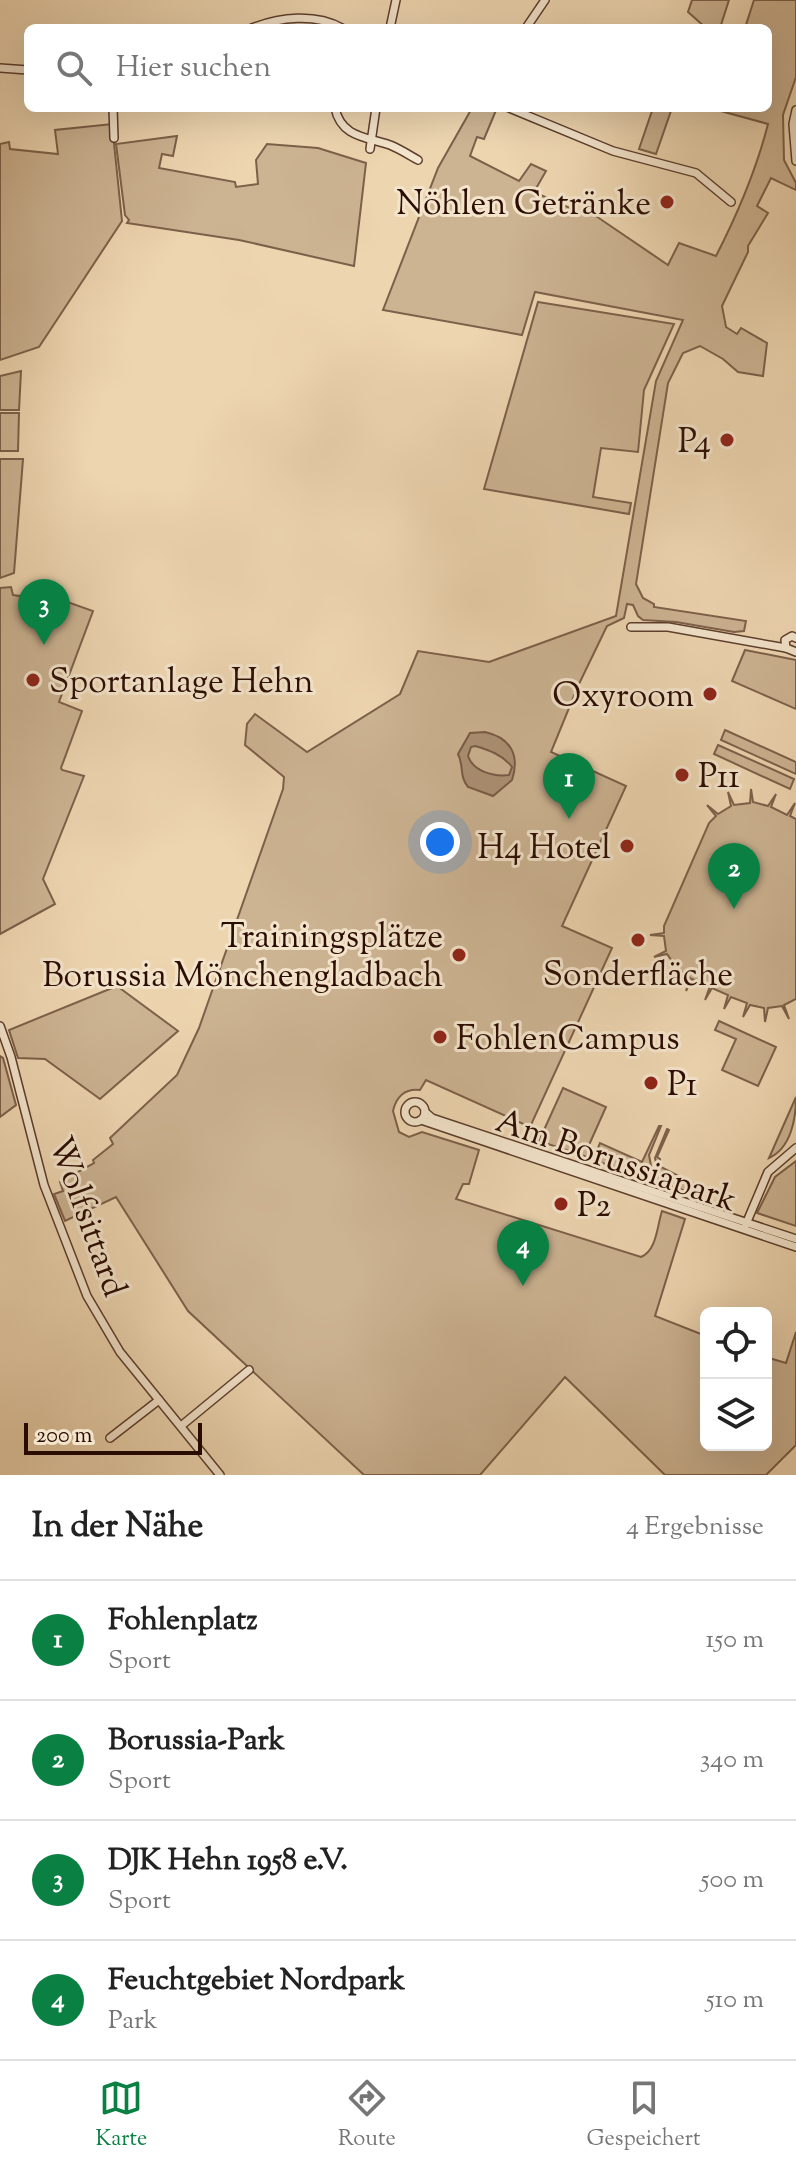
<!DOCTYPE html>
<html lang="de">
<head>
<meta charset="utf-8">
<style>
  body { margin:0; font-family:"Sorts Mill Goudy",serif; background:#f6f6f6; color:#222 }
  .controls { position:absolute; right:24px; bottom:24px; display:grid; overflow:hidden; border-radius:12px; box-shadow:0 8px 32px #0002 }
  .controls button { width:72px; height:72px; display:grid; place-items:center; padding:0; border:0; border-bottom:2px solid #e0e0e0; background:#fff; color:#222; font:40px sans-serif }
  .scale { position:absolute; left:24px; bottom:20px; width:178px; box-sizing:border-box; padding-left:8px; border:4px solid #2b0c00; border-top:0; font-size:22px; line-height:28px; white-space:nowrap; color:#2b0c00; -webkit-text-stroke:6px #f3e4cc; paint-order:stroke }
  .you { position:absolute; left:440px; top:842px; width:28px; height:28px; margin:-20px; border:6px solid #fff; border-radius:50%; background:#1a73e8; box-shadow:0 0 0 12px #1a73e833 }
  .badge { display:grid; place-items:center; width:52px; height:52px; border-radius:50%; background:#0b8043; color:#fff; font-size:26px; font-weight:700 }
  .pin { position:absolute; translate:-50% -66px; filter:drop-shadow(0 2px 4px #0008) }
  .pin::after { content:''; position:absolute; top:42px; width:28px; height:24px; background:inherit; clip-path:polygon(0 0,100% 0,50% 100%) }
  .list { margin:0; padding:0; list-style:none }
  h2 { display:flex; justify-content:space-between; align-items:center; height:104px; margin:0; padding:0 32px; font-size:34px }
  h2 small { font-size:26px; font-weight:400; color:#767676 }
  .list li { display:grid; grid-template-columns:52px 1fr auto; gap:24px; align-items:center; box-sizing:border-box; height:120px; padding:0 32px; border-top:2px solid #e0e0e0 }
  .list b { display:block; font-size:30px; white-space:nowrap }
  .list p { margin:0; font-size:26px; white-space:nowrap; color:#767676 }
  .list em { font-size:26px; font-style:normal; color:#767676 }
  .icon { flex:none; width:44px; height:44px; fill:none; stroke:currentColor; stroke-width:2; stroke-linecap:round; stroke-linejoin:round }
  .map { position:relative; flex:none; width:796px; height:1475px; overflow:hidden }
  .search { position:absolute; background:#fff; box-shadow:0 8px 32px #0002; left:24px; right:24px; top:24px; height:88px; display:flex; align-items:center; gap:20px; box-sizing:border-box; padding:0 28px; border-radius:12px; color:#767676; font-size:30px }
  .sheet { height:584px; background:#fff }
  nav { display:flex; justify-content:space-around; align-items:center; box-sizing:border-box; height:112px; border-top:2px solid #e0e0e0; background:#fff; font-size:22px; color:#767676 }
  nav a { display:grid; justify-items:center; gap:4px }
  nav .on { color:#0b8043 }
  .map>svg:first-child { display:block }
</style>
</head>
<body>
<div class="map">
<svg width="796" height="1475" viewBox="0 0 796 1475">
  <rect width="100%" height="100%" fill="#edd5b0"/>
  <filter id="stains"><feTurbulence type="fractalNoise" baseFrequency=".0025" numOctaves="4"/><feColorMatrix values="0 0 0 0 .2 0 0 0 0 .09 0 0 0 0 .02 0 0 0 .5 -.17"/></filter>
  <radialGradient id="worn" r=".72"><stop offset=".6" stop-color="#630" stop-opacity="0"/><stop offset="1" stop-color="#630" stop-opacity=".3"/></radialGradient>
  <!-- green -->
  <g fill="#ccb392" stroke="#7c6049" stroke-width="2">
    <polygon points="692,0 729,0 720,28 706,28 688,12"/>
    <path d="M754,0H796V77L783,115L784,160L796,183V190L771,178L757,206L768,213L748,246V252L722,306L726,327L737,334L741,328L767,343L763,376L738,372L723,359L700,346L683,353L668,383L636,584L643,598L654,604V607L746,621L744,631L734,632L676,622L643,620L638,616L633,605L627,604L624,618L607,626L578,686L551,752L626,786L562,926L612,948L530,1127L426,1080L420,1090C405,1088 396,1097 393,1111L399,1132L409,1137L422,1132L479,1150L469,1184H463L456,1199L641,1257C657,1250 657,1226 662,1211L685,1219L655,1316L706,1336V1445H766V1357L786,1363L796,1332V1445L766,1475H665L565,1377L480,1475H364L188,1311L116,1197L65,1221L54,1194L63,1191L60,1182L94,1163L93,1160L113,1144L110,1138L177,1075L199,1028L283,789L284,777L245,745L247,724L255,714L307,752L400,694L418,651L489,662L616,616L656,381L683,320L535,292L522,335L383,310L438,168L472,108H497L484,139L477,137L470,156L519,181L531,164L546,171L534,192L583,214L587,210L668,265L679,243L716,256C738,213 756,171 768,124L717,110L768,108V28H745Z"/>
    <polygon points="653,108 672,108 656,154 639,149"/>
    <polygon points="112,124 122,221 39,347 0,360 0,144 9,142 10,149 58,154 55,130"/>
    <polygon points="177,136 173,156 162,154 159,168 235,182 236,187 258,184 256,160 267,144 318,148 366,163 354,266 239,240 127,223 129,220 125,215 116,144"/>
    <polygon points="538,302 674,324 644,390 638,452 601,448 593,497 631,503 629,514 484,489"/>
    <polygon points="21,371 19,410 0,410 0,376"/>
    <polygon points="0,413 19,413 18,451 0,451"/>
    <polygon points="0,459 23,459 14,573 0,578"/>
    <polygon points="11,587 13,595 27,597 31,589 93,611 59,702 82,711 61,768 62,770 84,776 43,879 55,904 0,934 0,588"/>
    <polygon points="745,650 796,660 796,709 732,681"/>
    <polygon points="725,730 796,762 796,774 721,740"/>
    <polygon points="718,745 794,779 790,789 714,754"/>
    <polygon points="751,789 753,802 768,806 776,794 771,807 787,815 795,803 790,816 796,819 796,999 784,1005 789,1019 782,1006 768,1008 765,1022 764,1008 750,1005 743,1017 747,1003 731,997 724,1009 728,995 712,988 705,1000 710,986 692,979 686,991 690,978 678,969 667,978 676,967 667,954 654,957 666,951 664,936 650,935 664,933 664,926 709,823 716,816 707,805 718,814 731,806 728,792 734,805 750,803"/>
    <polygon points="117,986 178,1031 100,1099 45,1059 18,1058 9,1030"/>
    <polygon points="719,1021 776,1047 758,1086 722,1070 736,1039 715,1030"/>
    <polygon points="0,1056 3,1058 16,1105 0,1117"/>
    <polygon points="563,1088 606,1107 589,1145 592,1147 587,1157 539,1141"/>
    <path d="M796,1097C796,1119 791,1148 769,1158Z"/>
    <polygon points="659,1126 661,1126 649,1155 652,1171 651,1179 593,1160 600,1143 642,1162"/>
    <polygon points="667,1129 669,1130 657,1157 660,1159 659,1166 694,1184 691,1193 657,1181 658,1171 655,1158"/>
    <polygon points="796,1161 796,1226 757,1213 775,1177"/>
  </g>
  <!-- water -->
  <path fill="#ab9174" stroke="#785c46" stroke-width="2" fill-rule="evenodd" d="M485,732C511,738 520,755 512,780L493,796L468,787C459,776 464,766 458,754L470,733ZM475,746C489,750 503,755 512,767L509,775C493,777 473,771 468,756L471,747Z"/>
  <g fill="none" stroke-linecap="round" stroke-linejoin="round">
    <defs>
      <g id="minor">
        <path d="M252,28C280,17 315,13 342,28"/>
        <polyline points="390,28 396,0"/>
        <polyline points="526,28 545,0"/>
        <polyline points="0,68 28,70"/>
        <polyline points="113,108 114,138"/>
        <path d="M335,108C341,137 366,137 390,145C400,149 409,155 418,160"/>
        <polyline points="509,108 613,151 696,173 731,202"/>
        <polyline points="796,110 793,124 796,161"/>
        <polyline points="370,149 376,108"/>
        <polyline points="631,627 668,627 786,648"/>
        <polyline points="796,638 792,636 785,640 786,648 796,652"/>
        <polyline points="0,1026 11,1057 44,1185 87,1296 120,1352 220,1475"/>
        <circle cx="415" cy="1112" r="10"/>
        <polyline points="425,1112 432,1118 796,1239"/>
        <polyline points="421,1120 796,1247"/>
        <polyline points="746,1224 768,1172 796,1148"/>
        <polyline points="181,1426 249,1370"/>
        <polyline points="110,1438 159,1400"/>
      </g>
    </defs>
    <!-- minor casing -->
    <use href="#minor" stroke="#5c3e2c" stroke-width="10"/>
    <!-- minor -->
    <use href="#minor" stroke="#f3e4cc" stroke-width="7"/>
  </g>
  <!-- markers -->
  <g fill="#8f2418" stroke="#f3e4cc" stroke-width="3">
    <circle cx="667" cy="202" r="8"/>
    <circle cx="727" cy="440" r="8"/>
    <circle cx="33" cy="680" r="8"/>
    <circle cx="710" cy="694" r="8"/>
    <circle cx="682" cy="775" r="8"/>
    <circle cx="627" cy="846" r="8"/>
    <circle cx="638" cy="940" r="8"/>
    <circle cx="459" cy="955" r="8"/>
    <circle cx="440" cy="1037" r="8"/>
    <circle cx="651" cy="1083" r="8"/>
    <circle cx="561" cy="1204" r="8"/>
  </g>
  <g text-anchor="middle" stroke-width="6" stroke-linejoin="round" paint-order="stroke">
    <!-- poi labels -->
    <g font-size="34" fill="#2b0c00" stroke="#f3e4cc" text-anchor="end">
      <text x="651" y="214">Nöhlen Getränke</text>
      <text x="711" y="452">P4</text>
      <text x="49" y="692" text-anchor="start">Sportanlage Hehn</text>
      <text x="694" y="706">Oxyroom</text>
      <text x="698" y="787" text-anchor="start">P11</text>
      <text x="611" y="858">H4 Hotel</text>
      <text x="443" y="947">Trainingsplätze<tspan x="443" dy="39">Borussia Mönchengladbach</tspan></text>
      <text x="638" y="985" text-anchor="middle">Sonderfläche</text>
      <text x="456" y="1049" text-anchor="start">FohlenCampus</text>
      <text x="667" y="1095" text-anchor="start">P1</text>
      <text x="577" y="1216" text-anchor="start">P2</text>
    </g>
    <!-- street labels -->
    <g font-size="34" fill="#2b0c00" stroke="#f3e4cc">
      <text transform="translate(617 1159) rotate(19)" y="12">Am Borussiapark</text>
      <text transform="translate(89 1216) rotate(70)" y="12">Wolfsittard</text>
    </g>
  </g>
  <rect width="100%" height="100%" filter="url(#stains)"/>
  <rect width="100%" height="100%" fill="url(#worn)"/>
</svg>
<div class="controls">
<button><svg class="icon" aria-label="locate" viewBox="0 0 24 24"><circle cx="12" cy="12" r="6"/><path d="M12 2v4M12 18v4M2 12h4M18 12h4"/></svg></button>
<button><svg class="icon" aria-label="layers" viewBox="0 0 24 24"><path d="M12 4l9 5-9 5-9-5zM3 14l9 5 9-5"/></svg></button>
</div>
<div class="scale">200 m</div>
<div class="you"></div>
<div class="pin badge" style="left:569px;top:819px">1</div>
<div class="pin badge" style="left:734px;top:909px">2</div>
<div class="pin badge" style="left:44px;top:645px">3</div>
<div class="pin badge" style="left:523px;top:1286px">4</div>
<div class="search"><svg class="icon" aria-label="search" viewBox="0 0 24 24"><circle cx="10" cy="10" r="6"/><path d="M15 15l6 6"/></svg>Hier suchen</div>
</div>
<section class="sheet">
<h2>In der Nähe<small>4 Ergebnisse</small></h2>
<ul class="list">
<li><span class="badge">1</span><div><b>Fohlenplatz</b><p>Sport</p></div><em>150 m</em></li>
<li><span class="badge">2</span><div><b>Borussia-Park</b><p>Sport</p></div><em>340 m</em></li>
<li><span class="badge">3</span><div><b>DJK Hehn 1958 e.V.</b><p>Sport</p></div><em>500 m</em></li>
<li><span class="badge">4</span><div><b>Feuchtgebiet Nordpark</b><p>Park</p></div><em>510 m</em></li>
</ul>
</section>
<nav>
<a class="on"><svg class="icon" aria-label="map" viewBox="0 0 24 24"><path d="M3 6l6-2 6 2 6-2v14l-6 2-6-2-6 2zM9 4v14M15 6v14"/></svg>Karte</a>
<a><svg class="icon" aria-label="directions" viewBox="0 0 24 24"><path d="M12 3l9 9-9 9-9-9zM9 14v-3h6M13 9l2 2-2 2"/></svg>Route</a>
<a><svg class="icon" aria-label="saved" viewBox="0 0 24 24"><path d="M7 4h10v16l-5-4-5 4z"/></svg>Gespeichert</a>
</nav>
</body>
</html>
